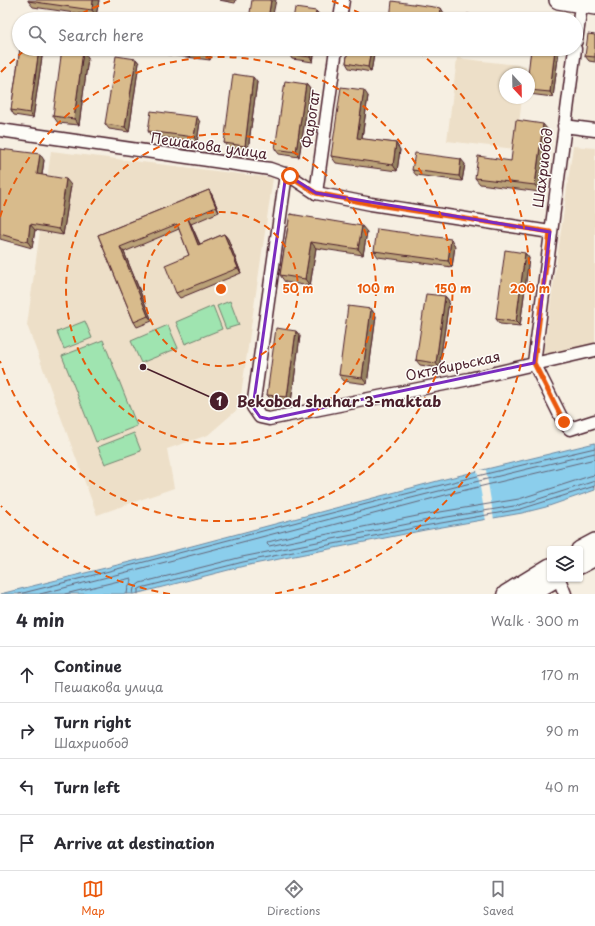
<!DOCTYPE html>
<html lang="en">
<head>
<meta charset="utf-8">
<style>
  body { margin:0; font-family:"Playpen Sans",sans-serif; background:#f7f7f7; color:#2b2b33 }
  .controls { position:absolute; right:12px; bottom:12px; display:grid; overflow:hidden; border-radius:4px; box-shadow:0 1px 3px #0004 }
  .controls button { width:36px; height:36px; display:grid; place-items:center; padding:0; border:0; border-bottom:1px solid #e1e1e2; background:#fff; color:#2b2b33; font:20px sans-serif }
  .compass { position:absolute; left:499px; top:68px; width:36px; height:36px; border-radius:50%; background:#fff; box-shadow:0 1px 3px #0004; rotate:158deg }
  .stop { position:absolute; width:12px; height:12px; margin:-9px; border:3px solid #ea580c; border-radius:50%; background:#fff }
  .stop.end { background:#ea580c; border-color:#fff; box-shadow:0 1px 4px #0008 }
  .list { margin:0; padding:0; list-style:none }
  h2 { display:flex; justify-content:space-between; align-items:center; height:52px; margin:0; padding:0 16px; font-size:17px }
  h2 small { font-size:13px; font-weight:400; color:#7c7c81 }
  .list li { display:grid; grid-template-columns:26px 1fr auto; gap:12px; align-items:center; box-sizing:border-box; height:56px; padding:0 16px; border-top:1px solid #e1e1e2 }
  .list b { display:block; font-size:15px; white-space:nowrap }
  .list p { margin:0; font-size:13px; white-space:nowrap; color:#7c7c81 }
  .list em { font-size:13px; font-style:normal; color:#7c7c81 }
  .icon { flex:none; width:22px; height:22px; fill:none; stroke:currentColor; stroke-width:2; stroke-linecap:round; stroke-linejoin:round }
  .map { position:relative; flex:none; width:595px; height:594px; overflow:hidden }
  .search { position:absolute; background:#fff; box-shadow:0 1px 3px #0004; left:12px; right:12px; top:12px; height:44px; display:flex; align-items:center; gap:10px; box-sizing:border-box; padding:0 14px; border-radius:22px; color:#7c7c81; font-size:15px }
  .sheet { height:276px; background:#fff }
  nav { display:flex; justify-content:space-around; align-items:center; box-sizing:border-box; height:56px; border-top:1px solid #e1e1e2; background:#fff; font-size:11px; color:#7c7c81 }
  nav a { display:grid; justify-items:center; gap:2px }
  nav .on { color:#ea580c }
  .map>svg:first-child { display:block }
</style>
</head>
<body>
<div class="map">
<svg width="595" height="594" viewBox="0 0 595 594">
  <rect width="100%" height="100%" fill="#f6efe2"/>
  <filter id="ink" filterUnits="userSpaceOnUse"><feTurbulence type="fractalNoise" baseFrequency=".025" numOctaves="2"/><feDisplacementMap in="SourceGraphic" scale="8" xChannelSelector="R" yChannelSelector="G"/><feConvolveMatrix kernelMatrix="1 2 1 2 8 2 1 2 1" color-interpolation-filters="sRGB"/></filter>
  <g filter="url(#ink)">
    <!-- built -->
    <g fill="#eddfc8">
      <polygon points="457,58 526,66 525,74 505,74 505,98 522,98 516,149 447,141"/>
      <polygon points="573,146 595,148 595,353 542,364"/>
      <polygon points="51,151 273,178 239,408 208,435 167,449 174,488 97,515 27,325"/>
    </g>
    <!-- green -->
    <g fill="#9fe4b0" stroke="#74826e">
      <polygon points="230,301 239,325 226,329 217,306"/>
      <polygon points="213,306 222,329 185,344 176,322"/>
      <polygon points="85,321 92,338 64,349 57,332"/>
      <polygon points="168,325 178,348 141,363 131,341"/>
      <polygon points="103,340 137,426 96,442 62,356"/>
      <polygon points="134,433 141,451 105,464 98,447"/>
    </g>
    <!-- water -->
    <polygon fill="#8bceec" stroke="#71889f" points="595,443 595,490 546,507 522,513 425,530 244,566 135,594 0,594 154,556 445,479"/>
    <!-- pier -->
    <polygon fill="#f6efe2" points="477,470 486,470 494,520 486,521"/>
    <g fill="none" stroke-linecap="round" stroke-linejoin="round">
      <!-- shore -->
      <g stroke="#646578" stroke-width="1">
        <polyline points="595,459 449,494 268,542 267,544 269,546 422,515 519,499 590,476 595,475"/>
        <path d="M19,594C211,546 402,492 595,448"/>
        <path d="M40,594C225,548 409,496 595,453"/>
        <polyline points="65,594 131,578 132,580 128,587 127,594"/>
        <polyline points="133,594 134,588 140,583 242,557 423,521 520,505 595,481"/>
        <polyline points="138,594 138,590 141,588 243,562 424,526 521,509 595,486"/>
      </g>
      <defs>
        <g id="street">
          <polyline points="340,19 343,0"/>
          <polyline points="576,41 582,0"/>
          <polyline points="575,49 534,363 564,423 570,429 595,421"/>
          <polyline points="564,126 595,130"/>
          <polyline points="0,130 270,169 290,176 316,193 371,204 550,232"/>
          <polyline points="286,174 253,407 260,417 269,419 469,379 595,350"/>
          <polyline points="316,193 336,49"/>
          <polyline points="559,579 565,594"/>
        </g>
        <g id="secondary">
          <polyline points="558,0 595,6"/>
          <polyline points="580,550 595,542"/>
          <polyline points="580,565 595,557"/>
          <polyline points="506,594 550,567"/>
          <polyline points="529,594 555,579"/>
        </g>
      </defs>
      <!-- street casing -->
      <use href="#street" stroke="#4a1f2b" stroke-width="15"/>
      <!-- secondary casing -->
      <use href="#secondary" stroke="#4a1f2b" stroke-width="20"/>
      <!-- street -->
      <use href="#street" stroke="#fdfcf7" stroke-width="12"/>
      <!-- secondary -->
      <use href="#secondary" stroke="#fdfcf7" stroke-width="17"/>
    </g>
    <!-- wall -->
    <g fill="#baa178" stroke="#4a1f2b">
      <polygon points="99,0 96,16 33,7 28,1"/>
      <polygon points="219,0 236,0 235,3"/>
      <polygon points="595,35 595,62 589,61 585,56"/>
      <polygon points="20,49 43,49 43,50 33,118 14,115 11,110"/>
      <polygon points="160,49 211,49 210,60 163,54"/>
      <polygon points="289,49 315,49 313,62 292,59 289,54"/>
      <polygon points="348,49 375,49 371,72 349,68 346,63"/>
      <polygon points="531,49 558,49 559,50 553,97 529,94 529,74"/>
      <polygon points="88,58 79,125 58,123 53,116"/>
      <polygon points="136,59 139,63 129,132 109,129 105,124"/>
      <polygon points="257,82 248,150 228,148 224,143"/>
      <polygon points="306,84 310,89 299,157 279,154 275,149"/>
      <polygon points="368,96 362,139 396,143 400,150 397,171 336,163 331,156"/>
      <polygon points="200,122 197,142 151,136 148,131"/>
      <polygon points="548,130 540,192 480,184 475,178 511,161"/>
      <polygon points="0,149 44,160 42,175 71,185 63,235 35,230 32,248 0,239"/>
      <polygon points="465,164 462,181 416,175 412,170"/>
      <polygon points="209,190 212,195 219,212 191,224 200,244 224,234 228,239 241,273 180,298 176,293 189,255 179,229 124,252 152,321 137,327 134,322 98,235"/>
      <polygon points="290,214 367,232 363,255 316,248 310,286 285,282 280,275"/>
      <polygon points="455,246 452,267 378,257 374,251"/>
      <polygon points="525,253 529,258 520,326 500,324 496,319"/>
      <polygon points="445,296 449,301 439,368 420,365 416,360"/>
      <polygon points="371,309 376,316 367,384 344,381 339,375"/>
      <polygon points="296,331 300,336 291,402 271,399 267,395"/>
    </g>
    <!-- shaded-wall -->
    <g fill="#978362" stroke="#4a1f2b">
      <polygon points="93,0 99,0 96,16 92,10"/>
      <polygon points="271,0 276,0 272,19 268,19"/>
      <polygon points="441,8 444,13 444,19 439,19"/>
      <polygon points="316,11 320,15 319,19 315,19"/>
      <polygon points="39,49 43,49 43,50 33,118 30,113"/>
      <polygon points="207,49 211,49 210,60 206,55"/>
      <polygon points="311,49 315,49 313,62 310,57"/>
      <polygon points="371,49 375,49 371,72 368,67"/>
      <polygon points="555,49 558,49 559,50 553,97 550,92"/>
      <polygon points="83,51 88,58 79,125 74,119"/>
      <polygon points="136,59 139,63 129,132 125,127"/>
      <polygon points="253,77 257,82 248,150 245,146"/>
      <polygon points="306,84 310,89 299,157 296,152"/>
      <polygon points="364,90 368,96 361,144 357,138"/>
      <polygon points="197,117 200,122 197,142 194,137"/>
      <polygon points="543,124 548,130 540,192 535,185"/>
      <polygon points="396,143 400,150 397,171 393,165"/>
      <polygon points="40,154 44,160 41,181 37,174"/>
      <polygon points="461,159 465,164 462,181 459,176"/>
      <polygon points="66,179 71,185 63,235 59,229"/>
      <polygon points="209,190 212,195 219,212 216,207"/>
      <polygon points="188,219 191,224 202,250 198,245"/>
      <polygon points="30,224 35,230 32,248 28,242"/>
      <polygon points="362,226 367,232 363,255 358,249"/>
      <polygon points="224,234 228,239 241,273 238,268"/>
      <polygon points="451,239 455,246 452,267 448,261"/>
      <polygon points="311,242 316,248 310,286 305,279"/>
      <polygon points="120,247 124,252 152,321 148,316"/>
      <polygon points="525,253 529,258 520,326 516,322"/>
      <polygon points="445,296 449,301 439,368 436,363"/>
      <polygon points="371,309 376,316 367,384 362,378"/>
      <polygon points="296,331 300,336 291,402 287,397"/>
    </g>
    <!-- building -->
    <g fill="#d8bb8c" stroke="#4a1f2b">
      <polygon points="28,0 93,0 92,10 28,1"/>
      <polygon points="252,0 271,0 268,19 249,19"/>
      <polygon points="392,1 441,8 439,19 390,19"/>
      <polygon points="295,8 316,11 315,19 293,19"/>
      <polygon points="467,14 501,19 466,19"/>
      <polygon points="354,16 371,19 353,19"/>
      <polygon points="588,34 595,35 595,57 585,56"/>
      <polygon points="20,49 39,49 30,113 11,110"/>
      <polygon points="62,49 83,51 74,119 53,116"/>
      <polygon points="160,49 207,49 206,55"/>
      <polygon points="289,49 311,49 310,57 289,54"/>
      <polygon points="348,49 371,49 368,67 346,63"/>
      <polygon points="531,49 555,49 550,92 529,90 529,74 528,74"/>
      <polygon points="116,56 136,59 125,127 105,124"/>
      <polygon points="233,74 253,77 245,146 224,143"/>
      <polygon points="285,81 306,84 296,152 275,149"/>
      <polygon points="341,87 364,90 357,138 396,143 393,165 331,156"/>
      <polygon points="151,111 197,117 194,137 148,131"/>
      <polygon points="516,120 543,124 535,185 475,178 478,156 511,161"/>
      <polygon points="0,149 40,154 37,174 66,179 59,229 30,224 28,242 0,234"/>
      <polygon points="415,153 461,159 459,176 412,170"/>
      <polygon points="209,190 216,207 188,219 198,245 224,234 238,268 176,293 165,265 189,255 177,224 120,247 148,316 134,322 98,235"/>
      <polygon points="290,214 362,226 358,249 311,242 305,279 280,275"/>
      <polygon points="377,229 451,239 448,261 374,251"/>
      <polygon points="505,250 525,253 516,322 496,319"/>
      <polygon points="426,294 445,296 436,363 416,360"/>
      <polygon points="348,306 371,309 362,378 339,375"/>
      <polygon points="276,328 296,331 287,397 267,395"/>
    </g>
  </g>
  <g fill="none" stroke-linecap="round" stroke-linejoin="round" filter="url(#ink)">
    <!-- route -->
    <polyline stroke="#ea580c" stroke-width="5" points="290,176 316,193 371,204 550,232 534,363 564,422"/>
  </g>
  <!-- marked area -->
  <path fill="none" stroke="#7b2cbf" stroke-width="3" stroke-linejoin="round" d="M286,174L316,193L550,232L534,363L269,419L260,417L253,407Z"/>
  <!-- distance rings -->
  <g fill="none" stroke="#e8590c" stroke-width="2" stroke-dasharray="7 5">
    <circle cx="221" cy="289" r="77"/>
    <circle cx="221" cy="289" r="155"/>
    <path d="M0 217A232 232 0 1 1 0 361"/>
    <path d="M170 594A309 309 0 0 1 1 506M1 72A309 309 0 0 1 24 51M71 19A309 309 0 0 1 110 1M332 1A309 309 0 0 1 371 19M418 51A309 309 0 0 1 272 594"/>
  </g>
  <g text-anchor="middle" stroke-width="3" stroke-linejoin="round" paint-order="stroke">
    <!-- street labels -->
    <g font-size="14" fill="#4a1f2b" stroke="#fdfcf7">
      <text transform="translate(311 119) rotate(-82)" y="5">Фарогат</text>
      <text transform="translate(209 146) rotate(8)" y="5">Пешакова улица</text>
      <text transform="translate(543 168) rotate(-83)" y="5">Шахриобод</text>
      <text transform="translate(453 366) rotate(-12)" y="5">Октябирьская</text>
    </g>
  </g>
  <circle cx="221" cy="289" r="6" fill="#e8590c" stroke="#fdfcf7" stroke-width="2"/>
  <g font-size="12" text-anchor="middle" font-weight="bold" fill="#e8590c" stroke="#fdfcf7" stroke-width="3" stroke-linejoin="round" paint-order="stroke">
    <text x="298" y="293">50 m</text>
    <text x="376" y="293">100 m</text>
    <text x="453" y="293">150 m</text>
    <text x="530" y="293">200 m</text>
  </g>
  <!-- callouts -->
  <path fill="none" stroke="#4a1f2b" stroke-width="1.5" d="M143 367L219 401"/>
  <g fill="#4a1f2b" stroke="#fdfcf7" stroke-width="1.5">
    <circle cx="143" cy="367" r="4"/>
    <circle cx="219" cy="401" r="10"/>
  </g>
  <g font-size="12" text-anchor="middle" font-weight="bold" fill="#fff">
    <text x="219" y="406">1</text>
  </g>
  <g font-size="15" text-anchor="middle" font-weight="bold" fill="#4a1f2b" stroke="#fdfcf7" stroke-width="3" stroke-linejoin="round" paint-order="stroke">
    <text x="339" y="407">Bekobod shahar 3-maktab</text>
  </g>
</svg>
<div class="controls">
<button><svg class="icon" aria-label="layers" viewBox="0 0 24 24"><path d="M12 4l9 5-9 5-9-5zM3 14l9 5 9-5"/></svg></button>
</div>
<svg class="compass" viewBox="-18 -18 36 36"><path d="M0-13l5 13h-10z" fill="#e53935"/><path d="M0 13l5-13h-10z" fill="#7c7c81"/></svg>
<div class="stop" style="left:290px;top:176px"></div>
<div class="stop end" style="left:564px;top:422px"></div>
<div class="search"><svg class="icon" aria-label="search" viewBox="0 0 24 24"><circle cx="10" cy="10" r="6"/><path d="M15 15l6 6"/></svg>Search here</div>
</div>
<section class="sheet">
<h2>4 min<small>Walk · 300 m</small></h2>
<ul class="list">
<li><svg class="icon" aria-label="ahead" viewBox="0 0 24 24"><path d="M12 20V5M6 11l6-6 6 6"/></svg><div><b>Continue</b><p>Пешакова улица</p></div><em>170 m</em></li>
<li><svg class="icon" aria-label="right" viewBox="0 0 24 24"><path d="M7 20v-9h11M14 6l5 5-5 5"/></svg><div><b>Turn right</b><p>Шахриобод</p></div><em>90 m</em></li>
<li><svg class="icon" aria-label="left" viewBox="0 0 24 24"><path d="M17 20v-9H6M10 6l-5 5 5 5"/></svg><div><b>Turn left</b></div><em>40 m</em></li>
<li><svg class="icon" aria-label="arrive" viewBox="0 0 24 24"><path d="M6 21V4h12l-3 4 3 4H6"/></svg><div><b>Arrive at destination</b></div></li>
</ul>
</section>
<nav>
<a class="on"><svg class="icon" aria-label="map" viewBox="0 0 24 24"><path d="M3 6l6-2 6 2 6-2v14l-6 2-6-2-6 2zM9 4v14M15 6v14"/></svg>Map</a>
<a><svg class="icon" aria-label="directions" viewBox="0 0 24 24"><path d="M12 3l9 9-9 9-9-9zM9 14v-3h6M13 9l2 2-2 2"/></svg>Directions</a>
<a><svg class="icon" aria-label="saved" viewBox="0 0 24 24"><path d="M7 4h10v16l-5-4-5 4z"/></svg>Saved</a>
</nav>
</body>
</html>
